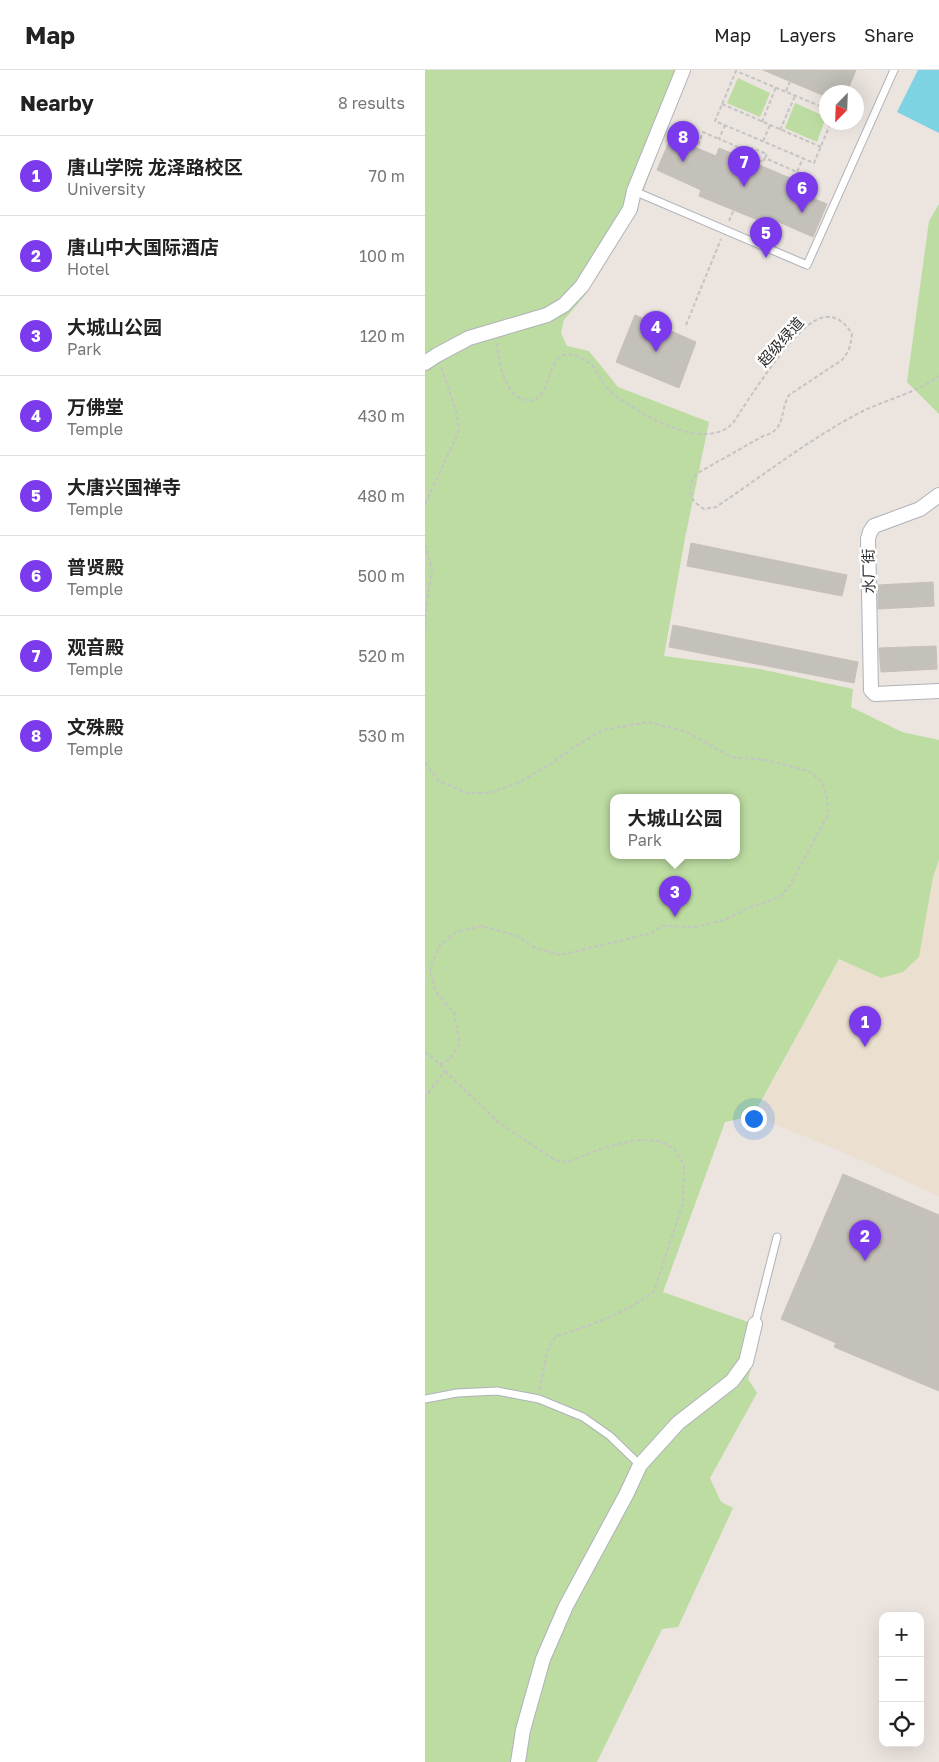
<!DOCTYPE html>
<html lang="en">
<head>
<meta charset="utf-8">
<style>
  body { margin:0; font-family:"Golos Text","Noto Sans SC",sans-serif; background:#f2f2f2; color:#222 }
  .controls { position:absolute; right:15px; bottom:15px; display:grid; overflow:hidden; border-radius:10px; box-shadow:0 5px 20px #0002 }
  .controls button { width:45px; height:45px; display:grid; place-items:center; padding:0; border:0; border-bottom:1px solid #e0e0e0; background:#fff; color:#222; font:25px sans-serif }
  .compass { position:absolute; left:394px; top:15px; width:45px; height:45px; border-radius:50%; background:#fff; box-shadow:0 5px 20px #0002; rotate:203deg }
  .you { position:absolute; left:328px; top:1048px; width:18px; height:18px; margin:-12px; border:4px solid #fff; border-radius:50%; background:#1a73e8; box-shadow:0 0 0 8px #1a73e833 }
  .badge { display:grid; place-items:center; width:32px; height:32px; border-radius:50%; background:#7c3aed; color:#fff; font-size:16px; font-weight:700 }
  .pin { position:absolute; translate:-50% -41px; filter:drop-shadow(0 1px 2px #0008) }
  .pin::after { content:''; position:absolute; top:26px; width:18px; height:15px; background:inherit; clip-path:polygon(0 0,100% 0,50% 100%) }
  .popup { position:absolute; left:185px; top:724px; width:130px; height:65px; box-sizing:border-box; display:grid; place-content:center; border-radius:10px; background:#fff; filter:drop-shadow(0 1px 4px #0005); font-size:16px; white-space:nowrap; color:#767676 }
  .popup b { font-size:19px; color:#222 }
  .popup::after { content:''; position:absolute; left:50%; top:100%; margin-left:-10px; border:10px solid transparent; border-top-color:#fff }
  .list { margin:0; padding:0; list-style:none }
  h2 { display:flex; justify-content:space-between; align-items:center; height:65px; margin:0; padding:0 20px; font-size:21px }
  h2 small { font-size:16px; font-weight:400; color:#767676 }
  .list li { display:grid; grid-template-columns:32px 1fr auto; gap:15px; align-items:center; box-sizing:border-box; height:80px; padding:0 20px; border-top:1px solid #e0e0e0 }
  .list b { display:block; font-size:19px; white-space:nowrap }
  .list p { margin:0; font-size:16px; white-space:nowrap; color:#767676 }
  .list em { font-size:16px; font-style:normal; color:#767676 }
  .icon { flex:none; width:28px; height:28px; fill:none; stroke:currentColor; stroke-width:2; stroke-linecap:round; stroke-linejoin:round }
  .map { position:relative; flex:none; width:514px; height:1692px; overflow:hidden }
  header { display:flex; align-items:center; gap:30px; box-sizing:border-box; height:70px; padding:0 25px; background:#fff; border-bottom:1px solid #e0e0e0 }
  header strong { font-size:24px }
  nav { display:flex; gap:28px; margin-inline-start:auto; font-size:18px }
  main { display:flex }
  aside { flex:1; background:#fff }
  .map>svg:first-child { display:block }
</style>
</head>
<body>
<header>
<strong>Map</strong>
<nav><a>Map</a><a>Layers</a><a>Share</a></nav>
</header>
<main>
<aside>
<h2>Nearby<small>8 results</small></h2>
<ul class="list">
<li><span class="badge">1</span><div><b>唐山学院 龙泽路校区</b><p>University</p></div><em>70 m</em></li>
<li><span class="badge">2</span><div><b>唐山中大国际酒店</b><p>Hotel</p></div><em>100 m</em></li>
<li><span class="badge">3</span><div><b>大城山公园</b><p>Park</p></div><em>120 m</em></li>
<li><span class="badge">4</span><div><b>万佛堂</b><p>Temple</p></div><em>430 m</em></li>
<li><span class="badge">5</span><div><b>大唐兴国禅寺</b><p>Temple</p></div><em>480 m</em></li>
<li><span class="badge">6</span><div><b>普贤殿</b><p>Temple</p></div><em>500 m</em></li>
<li><span class="badge">7</span><div><b>观音殿</b><p>Temple</p></div><em>520 m</em></li>
<li><span class="badge">8</span><div><b>文殊殿</b><p>Temple</p></div><em>530 m</em></li>
</ul>
</aside>
<div class="map">
<svg width="514" height="1692" viewBox="0 0 514 1692">
  <rect width="100%" height="100%" fill="#ebe4df"/>
  <!-- education -->
  <polygon fill="#ebdfd0" points="514,790 514,1126 413,1080 329,1046 414,889 456,908 508,807"/>
  <!-- green -->
  <g fill="#bcdca1" fill-rule="evenodd">
    <path d="M0,0H263L211,141L160,225L139,250L136,263L142,276L164,281L193,317L284,352L260,468L239,586L335,599L428,619L426,637L477,662L514,670V790L508,807L494,887L478,902L456,908L414,889L328,1046L300,1052L238,1222L337,1257L323,1309L332,1323L285,1408L296,1432L308,1438L253,1557L237,1559L172,1692H0ZM189,728H311V786H189Z"/>
    <polygon points="313,8 345,23 335,47 302,33"/>
    <polygon points="370,33 401,47 392,72 360,58"/>
    <polygon points="514,134 514,344 482,312 504,151"/>
  </g>
  <!-- water -->
  <polygon fill="#7dd3e2" points="493,0 514,0 514,63 472,42"/>
  <!-- building -->
  <g fill="#c4c0ba" stroke="#c7c0b8">
    <polygon points="338,0 431,0 422,22 402,22 402,27"/>
    <polygon points="246,67 291,86 294,78 365,108 361,117 402,134 388,167 347,149 345,155 274,126 276,120 232,100"/>
    <polygon points="210,245 271,272 254,318 191,292"/>
    <polygon points="266,473 422,505 417,526 262,496"/>
    <polygon points="508,512 509,536 453,539 453,515"/>
    <polygon points="248,555 433,592 429,613 244,577"/>
    <polygon points="511,576 512,599 456,602 454,578"/>
    <polygon points="418,1104 514,1145 514,1321 409,1277 411,1273 356,1249"/>
  </g>
  <g fill="none" stroke-linecap="round" stroke-linejoin="round">
    <defs>
      <g id="lane">
        <polyline points="209,121 382,195 469,0"/>
        <polyline points="330,1254 352,1167"/>
        <polyline points="0,1329 32,1323 72,1321 114,1329 158,1347 185,1366 215,1395"/>
      </g>
      <g id="street">
        <polyline points="0,293 12,285 44,268 122,245 139,235 157,216 205,139 209,121 258,0"/>
        <polyline points="514,425 495,439 449,456 445,462 443,469 446,620 450,624 514,621"/>
        <polyline points="93,1692 98,1660 118,1589 141,1536 201,1425 215,1395 253,1353 307,1311 321,1292 330,1254"/>
      </g>
    </defs>
    <!-- lane casing -->
    <use href="#lane" stroke="#afb2ba" stroke-width="9"/>
    <!-- street casing -->
    <use href="#street" stroke="#afb2ba" stroke-width="16"/>
    <!-- path -->
    <g stroke="#c4c4c4" stroke-width="2" stroke-dasharray="4 2.5" stroke-linecap="butt">
      <polyline points="361,21 370,0"/>
      <polyline points="297,34 396,77"/>
      <polyline points="402,39 311,1 290,51 389,93 406,52"/>
      <polyline points="337,52 351,17"/>
      <polyline points="300,55 294,69 325,82"/>
      <polyline points="355,60 370,26"/>
      <polyline points="338,71 345,55"/>
      <polyline points="273,75 278,62 294,69"/>
      <polyline points="340,88 342,84 327,78 324,86 338,92 340,88 372,102 378,88"/>
      <polyline points="372,102 386,108 380,120"/>
      <polyline points="304,151 331,89"/>
      <polyline points="261,255 296,169"/>
      <path d="M72,273C74,290 78,320 95,328C133,346 114,264 158,289C174,298 172,306 182,318C188,324 196,329 203,334C228,351 282,380 308,353C324,329 369,256 396,248C410,244 420,252 427,264C426,275 424,282 417,290L364,325C354,342 362,360 338,366L271,404C261,420 263,429 279,439L291,437C339,405 387,367 438,341C463,329 491,323 514,306"/>
      <polyline points="0,434 34,361 31,341 16,296"/>
      <polyline points="0,474 7,500 1,537 0,566"/>
      <polyline points="0,692 14,711 42,723 65,723 95,712 124,695 154,674 178,660 223,652 262,662 306,687 341,690 384,701 398,713 402,729 403,745 365,815 355,827 323,838 302,849 270,857 237,856 227,863 136,885 110,878 92,866 57,856 31,862 15,875 5,898 10,921 29,943 35,973 25,989 15,994"/>
      <polyline points="0,982 15,994 20,1001 0,1027"/>
      <path d="M20,1001L73,1052L130,1090L143,1092L181,1077L212,1070L234,1071L249,1078L259,1095L258,1133L229,1221C205,1241 161,1258 131,1266L122,1281L115,1320"/>
    </g>
    <!-- lane -->
    <use href="#lane" stroke="#fff" stroke-width="7"/>
    <!-- street -->
    <use href="#street" stroke="#fff" stroke-width="14"/>
  </g>
  <g text-anchor="middle" stroke-width="5" stroke-linejoin="round" paint-order="stroke">
    <!-- street labels -->
    <g font-size="15" fill="#2b2b2b" stroke="#fff">
      <text transform="translate(356 272) rotate(-48)" y="5">超级绿道</text>
      <text transform="translate(444 501) rotate(-91)" y="5">水厂街</text>
    </g>
  </g>
</svg>
<div class="controls">
<button>+</button>
<button>−</button>
<button><svg class="icon" aria-label="locate" viewBox="0 0 24 24"><circle cx="12" cy="12" r="6"/><path d="M12 2v4M12 18v4M2 12h4M18 12h4"/></svg></button>
</div>
<svg class="compass" viewBox="-18 -18 36 36"><path d="M0-13l5 13h-10z" fill="#e53935"/><path d="M0 13l5-13h-10z" fill="#767676"/></svg>
<div class="you"></div>
<div class="pin badge" style="left:440px;top:977px">1</div>
<div class="pin badge" style="left:440px;top:1191px">2</div>
<div class="pin badge" style="left:250px;top:847px">3</div>
<div class="popup"><b>大城山公园</b>Park</div>
<div class="pin badge" style="left:231px;top:282px">4</div>
<div class="pin badge" style="left:341px;top:188px">5</div>
<div class="pin badge" style="left:377px;top:143px">6</div>
<div class="pin badge" style="left:319px;top:117px">7</div>
<div class="pin badge" style="left:258px;top:92px">8</div>
</div>
</main>
</body>
</html>
